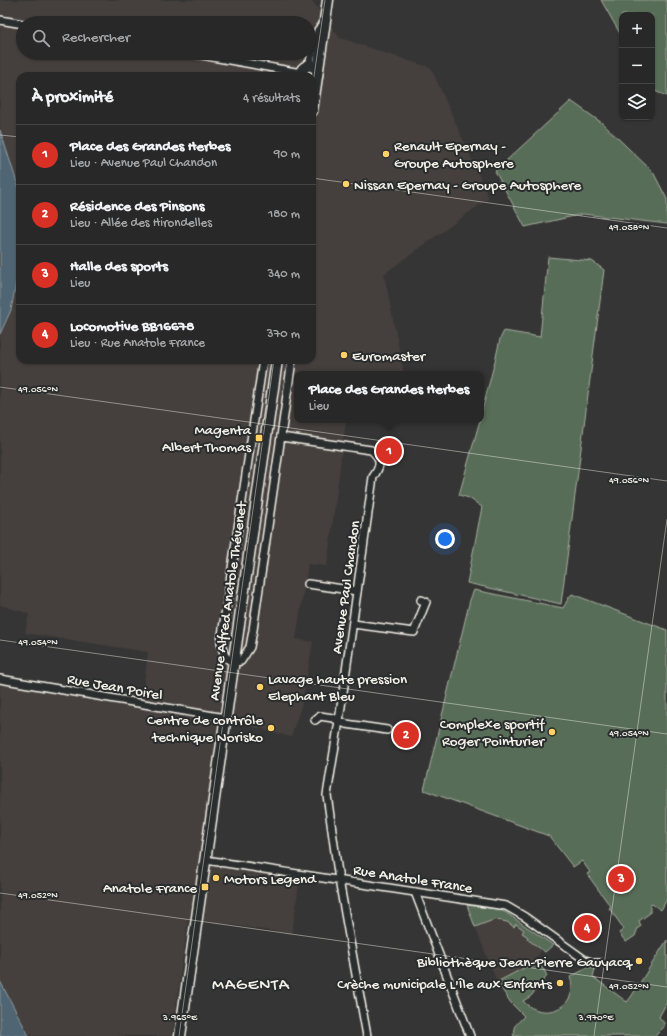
<!DOCTYPE html>
<html lang="fr">
<head>
<meta charset="utf-8">
<style>
  body { margin:0; font-family:"Gochi Hand",sans-serif; background:#303030; color:#f1f3f6 }
  .controls { position:absolute; right:12px; top:12px; display:grid; overflow:hidden; border-radius:8px; box-shadow:0 1px 3px #0004 }
  .controls button { width:36px; height:36px; display:grid; place-items:center; padding:0; border:0; border-bottom:1px solid #444445; background:#282828; color:#f1f3f6; font:20px sans-serif }
  .you { position:absolute; left:445px; top:539px; width:14px; height:14px; margin:-10px; border:3px solid #fff; border-radius:50%; background:#1a73e8; box-shadow:0 0 0 6px #1a73e833 }
  .badge { display:grid; place-items:center; width:26px; height:26px; border-radius:50%; background:#d93025; color:#fff; font-size:13px; font-weight:700 }
  .pin { position:absolute; translate:-50% -50%; border:2px solid #fff; box-shadow:0 1px 4px #0006 }
  .popup { position:absolute; left:294px; top:371px; width:190px; height:52px; box-sizing:border-box; display:grid; place-content:center; border-radius:8px; background:#282828; filter:drop-shadow(0 1px 3px #0005); font-size:13px; white-space:nowrap; color:#a5a6a8 }
  .popup b { font-size:15px; color:#f1f3f6 }
  .popup::after { content:''; position:absolute; left:50%; top:100%; margin-left:-8px; border:8px solid transparent; border-top-color:#282828 }
  .list { margin:0; padding:0; list-style:none }
  h2 { display:flex; justify-content:space-between; align-items:center; height:52px; margin:0; padding:0 16px; font-size:17px }
  h2 small { font-size:13px; font-weight:400; color:#a5a6a8 }
  .list li { display:grid; grid-template-columns:26px 1fr auto; gap:12px; align-items:center; box-sizing:border-box; height:60px; padding:0 16px; border-top:1px solid #444445 }
  .list b { display:block; font-size:15px; white-space:nowrap }
  .list p { margin:0; font-size:13px; white-space:nowrap; color:#a5a6a8 }
  .list em { font-size:13px; font-style:normal; color:#a5a6a8 }
  .icon { flex:none; width:22px; height:22px; fill:none; stroke:currentColor; stroke-width:2; stroke-linecap:round; stroke-linejoin:round }
  .map { position:relative; flex:none; width:667px; height:1036px; overflow:hidden }
  .search { position:absolute; background:#282828; box-shadow:0 1px 3px #0004; left:16px; top:16px; width:300px; height:44px; display:flex; align-items:center; gap:10px; box-sizing:border-box; padding:0 14px; border-radius:22px; color:#a5a6a8; font-size:15px }
  .panel { position:absolute; background:#282828; box-shadow:0 1px 3px #0004; left:16px; top:72px; width:300px; height:292px; border-radius:12px }
  .map>svg:first-child { display:block }
</style>
</head>
<body>
<div class="map">
<svg width="667" height="1036" viewBox="0 0 667 1036">
  <rect width="100%" height="100%" fill="#363535"/>
  <filter id="ink" filterUnits="userSpaceOnUse"><feTurbulence type="fractalNoise" baseFrequency=".025" numOctaves="2"/><feDisplacementMap in="SourceGraphic" scale="8" xChannelSelector="R" yChannelSelector="G"/><feConvolveMatrix kernelMatrix="1 2 1 2 8 2 1 2 1" color-interpolation-filters="sRGB"/></filter>
  <g filter="url(#ink)">
    <!-- built -->
    <g fill="#453f3d" fill-rule="evenodd">
      <path d="M0,0H303L312,1L340,38L431,68L489,198L384,274L404,374H297V420H346L327,566L308,564L296,639L313,642L302,703L291,737L231,721L224,714L142,700L148,652L25,633L29,614L0,605V334L11,310L19,267L20,253V360H312V76H20V192L0,130ZM23,23H309V53H23Z"/>
      <polygon points="0,683 220,720 199,863 300,876 292,934 188,919 172,1036 33,1036 28,1033 7,995 0,981"/>
      <polygon points="496,919 497,920 507,922 514,927 516,924 524,930 528,937 527,939 542,950 533,962 497,982 475,927"/>
    </g>
    <!-- green -->
    <g fill="#586d58" stroke="#a6afa0">
      <polygon points="601,0 667,0 667,96 652,90 652,15 622,15 622,37"/>
      <polygon points="571,101 602,123 653,172 667,199 667,224 583,214 525,227 495,171"/>
      <polygon points="548,257 592,261 604,270 561,604 467,583 482,507 469,498 459,495 480,420 481,420 481,415 496,357 500,339 504,331 540,337"/>
      <path d="M474,590L563,608C566,604 568,597 572,594L667,630V899L661,910L652,904L650,905V913L639,921L641,926L638,928L635,936L626,942L619,933L624,929L609,908L611,907L587,874L590,872L582,861L573,867L549,836L424,790L470,600Z"/>
      <polygon points="467,905 497,909 505,912 553,945 545,952 527,939 528,937 522,933 524,930 516,924 514,927 507,922 497,920 496,919 475,927"/>
      <path d="M667,940V1002L659,1017L664,1023V1027L655,1036H515L513,1035L515,1032L514,1027L524,1016L511,1003L497,982L539,960L547,976L531,996L523,1001C543,1023 581,1007 570,977L589,967L595,969L593,977L627,1002L631,997Z"/>
    </g>
    <!-- water -->
    <g fill="#4f6573" stroke="#919da2">
      <polygon points="0,130 20,192 19,267 11,310 0,334"/>
      <polygon points="0,981 29,1036 0,1036"/>
    </g>
    <g fill="none" stroke-linecap="round" stroke-linejoin="round">
      <defs>
        <g id="minor">
          <polyline points="0,20 23,24"/>
          <polyline points="190,53 301,73"/>
          <polyline points="309,65 318,30 325,23"/>
          <path d="M263,360L221,642C223,654 226,664 241,661L250,647L253,630L292,360"/>
          <path d="M281,437L371,450C382,459 381,466 373,477L339,721L327,795L339,880L367,1036"/>
          <polyline points="308,584 357,591"/>
          <polyline points="353,624 414,632 426,602 421,600"/>
          <polyline points="0,679 225,718"/>
          <polyline points="315,720 320,716 333,718 346,724 387,730"/>
          <polyline points="206,860 506,906 525,917 585,960 594,963 600,963"/>
          <polyline points="415,892 470,1036"/>
        </g>
        <g id="secondary">
          <path d="M301,76C300,70 304,67 309,65L314,67L317,70V75"/>
          <polyline points="312,111 328,0"/>
          <polyline points="180,1036 277,360"/>
        </g>
      </defs>
      <!-- minor casing -->
      <use href="#minor" stroke="#f4f1e8" stroke-width="10"/>
      <!-- secondary casing -->
      <use href="#secondary" stroke="#f4f1e8" stroke-width="13"/>
      <!-- minor -->
      <use href="#minor" stroke="#2a2d2e" stroke-width="7"/>
      <!-- secondary -->
      <use href="#secondary" stroke="#2a2d2e" stroke-width="10"/>
    </g>
  </g>
  <!-- ticks -->
  <path fill="none" stroke="#f4f1e8" stroke-width="1" stroke-opacity="0.45" d="M312,90L325,0M0,135L20,137M312,178L667,228M0,387L667,481M0,640L667,734M0,893L667,987M179,1036L274,360M594,1036L667,519"/>
  <!-- markers -->
  <g fill="#ffd166" stroke="#2a2d2e" stroke-width="1.5">
    <circle cx="386" cy="154" r="4"/>
    <circle cx="346" cy="184" r="4"/>
    <circle cx="344" cy="355" r="4"/>
    <rect x="255" y="434" width="8" height="8" rx="2"/>
    <circle cx="260" cy="687" r="4"/>
    <circle cx="271" cy="728" r="4"/>
    <circle cx="552" cy="732" r="4"/>
    <circle cx="216" cy="878" r="4"/>
    <rect x="201" y="883" width="8" height="8" rx="2"/>
    <circle cx="639" cy="961" r="4"/>
    <circle cx="560" cy="983" r="4"/>
  </g>
  <g text-anchor="middle" stroke-width="4" stroke-linejoin="round" paint-order="stroke">
    <!-- poi labels -->
    <g font-size="15" fill="#f4f1e8" stroke="#2a2d2e" text-anchor="end">
      <text x="394" y="150" text-anchor="start">Renault Epernay -<tspan x="394" dy="17">Groupe Autosphere</tspan></text>
      <text x="354" y="189" text-anchor="start">Nissan Epernay - Groupe Autosphere</text>
      <text x="352" y="360" text-anchor="start">Euromaster</text>
      <text x="251" y="434">Magenta<tspan x="251" dy="17">Albert Thomas</tspan></text>
      <text x="268" y="683" text-anchor="start">Lavage haute pression<tspan x="268" dy="17">Elephant Bleu</tspan></text>
      <text x="263" y="724">Centre de contrôle<tspan x="263" dy="17">technique Norisko</tspan></text>
      <text x="544" y="728">Complexe sportif<tspan x="544" dy="17">Roger Pointurier</tspan></text>
      <text x="224" y="883" text-anchor="start">Motors Legend</text>
      <text x="197" y="892">Anatole France</text>
      <text x="631" y="966">Bibliothèque Jean-Pierre Gauyacq</text>
      <text x="552" y="988">Crèche municipale L'Île aux Enfants</text>
    </g>
    <!-- street labels -->
    <g font-size="15" fill="#f4f1e8" stroke="#2a2d2e">
      <text transform="translate(345 587) rotate(-82)" y="5">Avenue Paul Chandon</text>
      <text transform="translate(227 601) rotate(-82)" y="5">Avenue Alfred Anatole Thévenet</text>
      <text transform="translate(115 686) rotate(10)" y="5">Rue Jean Poirel</text>
      <text transform="translate(413 878) rotate(9)" y="5">Rue Anatole France</text>
    </g>
    <!-- quarter labels -->
    <g font-size="17" letter-spacing="1" fill="#f4f1e8" stroke="#2a2d2e">
      <text x="251" y="989">MAGENTA</text>
    </g>
  </g>
  <g font-size="10" text-anchor="middle" fill="#f4f1e8" stroke="#2a2d2e" stroke-width="4" stroke-linejoin="round" paint-order="stroke">
    <text x="629" y="230">49.058°N</text>
    <text x="38" y="392">49.056°N</text>
    <text x="629" y="483">49.056°N</text>
    <text x="38" y="645">49.054°N</text>
    <text x="629" y="736">49.054°N</text>
    <text x="38" y="898">49.052°N</text>
    <text x="629" y="989">49.052°N</text>
    <text x="180" y="1020">3.965°E</text>
    <text x="596" y="1020">3.970°E</text>
  </g>
</svg>
<div class="controls">
<button>+</button>
<button>−</button>
<button><svg class="icon" aria-label="layers" viewBox="0 0 24 24"><path d="M12 4l9 5-9 5-9-5zM3 14l9 5 9-5"/></svg></button>
</div>
<div class="you"></div>
<div class="pin badge" style="left:389px;top:451px">1</div>
<div class="popup"><b>Place des Grandes Herbes</b>Lieu</div>
<div class="pin badge" style="left:406px;top:735px">2</div>
<div class="pin badge" style="left:621px;top:879px">3</div>
<div class="pin badge" style="left:587px;top:928px">4</div>
<div class="search"><svg class="icon" aria-label="search" viewBox="0 0 24 24"><circle cx="10" cy="10" r="6"/><path d="M15 15l6 6"/></svg>Rechercher</div>
<section class="panel">
<h2>À proximité<small>4 résultats</small></h2>
<ul class="list">
<li><span class="badge">1</span><div><b>Place des Grandes Herbes</b><p>Lieu · Avenue Paul Chandon</p></div><em>90 m</em></li>
<li><span class="badge">2</span><div><b>Résidence des Pinsons</b><p>Lieu · Allée des Hirondelles</p></div><em>180 m</em></li>
<li><span class="badge">3</span><div><b>Halle des sports</b><p>Lieu</p></div><em>340 m</em></li>
<li><span class="badge">4</span><div><b>Locomotive BB16678</b><p>Lieu · Rue Anatole France</p></div><em>370 m</em></li>
</ul>
</section>
</div>
</body>
</html>
